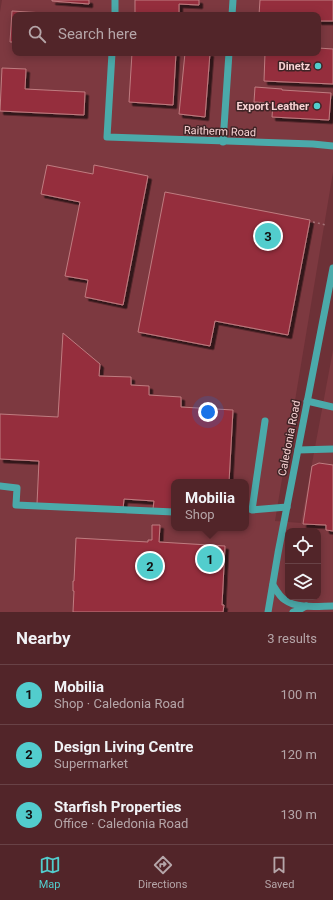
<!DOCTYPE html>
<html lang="en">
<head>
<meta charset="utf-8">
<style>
  body { margin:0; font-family:Roboto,sans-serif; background:#582d31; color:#f1f3f6 }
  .controls { position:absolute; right:12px; bottom:12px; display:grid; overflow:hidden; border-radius:8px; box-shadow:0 2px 10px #0003 }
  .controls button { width:36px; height:36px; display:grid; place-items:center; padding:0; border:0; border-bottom:1px solid #684246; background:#522529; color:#f1f3f6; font:20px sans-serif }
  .you { position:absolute; left:208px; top:412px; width:14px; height:14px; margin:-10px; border:3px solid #fff; border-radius:50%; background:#1a73e8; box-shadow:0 0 0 6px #1a73e833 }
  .badge { display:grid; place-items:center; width:26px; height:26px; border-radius:50%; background:#52cdcd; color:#111; font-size:13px; font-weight:700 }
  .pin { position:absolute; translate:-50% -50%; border:2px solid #fff; box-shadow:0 1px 4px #0006 }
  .popup { position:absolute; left:171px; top:479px; width:78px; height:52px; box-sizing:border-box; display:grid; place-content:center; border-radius:8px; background:#522529; filter:drop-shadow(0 1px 3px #0005); font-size:13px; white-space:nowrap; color:#b5a5a8 }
  .popup b { font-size:15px; color:#f1f3f6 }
  .popup::after { content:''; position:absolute; left:50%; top:100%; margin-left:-8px; border:8px solid transparent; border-top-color:#522529 }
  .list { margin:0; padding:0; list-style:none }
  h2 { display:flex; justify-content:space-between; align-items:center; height:52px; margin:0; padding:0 16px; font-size:17px }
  h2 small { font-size:13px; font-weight:400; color:#b5a5a8 }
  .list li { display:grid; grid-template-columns:26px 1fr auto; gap:12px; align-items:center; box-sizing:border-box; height:60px; padding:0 16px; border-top:1px solid #684246 }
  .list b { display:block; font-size:15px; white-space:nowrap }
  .list p { margin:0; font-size:13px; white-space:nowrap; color:#b5a5a8 }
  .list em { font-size:13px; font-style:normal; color:#b5a5a8 }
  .icon { flex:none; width:22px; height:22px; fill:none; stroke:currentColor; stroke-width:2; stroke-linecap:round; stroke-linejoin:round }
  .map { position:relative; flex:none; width:333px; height:612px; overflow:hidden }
  .search { position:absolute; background:#522529; box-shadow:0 2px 10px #0003; left:12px; right:12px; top:12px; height:44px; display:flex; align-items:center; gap:10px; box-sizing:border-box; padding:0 14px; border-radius:8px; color:#b5a5a8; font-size:15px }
  .sheet { height:232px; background:#522529 }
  nav { display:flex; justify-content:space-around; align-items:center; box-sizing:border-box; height:56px; border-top:1px solid #684246; background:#522529; font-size:11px; color:#b5a5a8 }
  nav a { display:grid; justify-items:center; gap:2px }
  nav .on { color:#52cdcd }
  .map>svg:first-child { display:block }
</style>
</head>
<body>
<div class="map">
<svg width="333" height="612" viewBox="0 0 333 612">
  <defs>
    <filter id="shadow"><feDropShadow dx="3.5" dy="3.5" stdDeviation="0" flood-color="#0009"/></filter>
  </defs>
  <rect width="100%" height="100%" fill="#6d3137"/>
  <!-- built -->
  <path fill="#7d3940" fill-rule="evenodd" d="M2,0H333V172L275,521L301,523L333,350V612H0V12ZM15,15H318V53H15ZM174,482H246V528H174ZM288,531H318V597H288Z"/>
  <!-- building -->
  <g fill="#952e3e" stroke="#bf7c80" filter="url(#shadow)">
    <polygon points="52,0 89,0 89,4 52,1"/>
    <polygon points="135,0 199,0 199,5 179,4 179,14 190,15 135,15"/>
    <polygon points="260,0 333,0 333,21 318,21 318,15 259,15"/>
    <polygon points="12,11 60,14 60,15 15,15 15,42 10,42"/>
    <polygon points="318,48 333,49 333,84 264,81 265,53 318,53"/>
    <polygon points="132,53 176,53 173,105 129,102"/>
    <polygon points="185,53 210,53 205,117 179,114"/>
    <polygon points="2,68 26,69 25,89 85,92 84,115 0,111"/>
    <polygon points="255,87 282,89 282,90 331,93 329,120 272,117 273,103 254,102"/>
    <polygon points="47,165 93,174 94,165 148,176 123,305 85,297 88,280 65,276 80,202 41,194"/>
    <polygon points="165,192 310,220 288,335 215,321 210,346 138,332"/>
    <polygon points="63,333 100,364 99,376 131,377 131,385 149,386 149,395 181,397 181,407 233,410 229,482 174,482 174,510 153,509 154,501 124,499 123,509 37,504 39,461 0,459 0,414 58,417"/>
    <polygon points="319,463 333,465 333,531 326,530 326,525 303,524 312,466"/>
    <polygon points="152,525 160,525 159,542 225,546 222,605 224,605 223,612 73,612 74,591 73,591 73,581 74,581 76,538 148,542 148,540 152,540"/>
  </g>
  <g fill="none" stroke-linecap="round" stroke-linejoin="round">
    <!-- path -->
    <polyline stroke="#a47276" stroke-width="1.5" stroke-dasharray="2 3" stroke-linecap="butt" points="313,222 326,225"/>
    <!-- minor -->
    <g stroke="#4baaaa" stroke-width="7">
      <polyline points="115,15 115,0"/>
      <polyline points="232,15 233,0"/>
      <polyline points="112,53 107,137 313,144 333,146"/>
      <polyline points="223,142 229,53"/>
      <polyline points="307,401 333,407"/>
      <polyline points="265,421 252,510 287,507"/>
      <polyline points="298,450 333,449"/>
      <polyline points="0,486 17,488 16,505 174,512"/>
      <path d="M273,585C276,590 280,597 285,600C297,609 319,606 333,606"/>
      <polyline points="268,612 278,553 333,268"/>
      <polyline points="293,612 299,610 306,606"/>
    </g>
  </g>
  <!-- markers -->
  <g fill="#52cdcd" stroke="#3f2426" stroke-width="1.5">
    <circle cx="318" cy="66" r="4"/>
    <circle cx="317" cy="106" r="4"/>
  </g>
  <g text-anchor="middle" stroke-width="3" stroke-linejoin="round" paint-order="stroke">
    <!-- poi labels -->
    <g font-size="11" font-weight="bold" fill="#f8d3d4" stroke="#3f2426" text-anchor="end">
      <text x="310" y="70">Dinetz</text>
      <text x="309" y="110">Export Leather</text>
    </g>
    <!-- street labels -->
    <g font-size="11" fill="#f8d3d4" stroke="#3f2426">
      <text transform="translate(220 131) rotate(2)" y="4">Raitherm Road</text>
      <text transform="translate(289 438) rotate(-79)" y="4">Caledonia Road</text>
    </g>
  </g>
</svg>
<div class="controls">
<button><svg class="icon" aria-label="locate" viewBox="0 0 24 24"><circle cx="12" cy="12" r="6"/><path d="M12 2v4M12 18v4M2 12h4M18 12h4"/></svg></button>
<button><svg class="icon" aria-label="layers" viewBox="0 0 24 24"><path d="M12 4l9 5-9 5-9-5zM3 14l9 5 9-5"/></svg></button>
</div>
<div class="you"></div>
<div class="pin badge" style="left:210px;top:559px">1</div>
<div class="popup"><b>Mobilia</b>Shop</div>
<div class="pin badge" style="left:150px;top:566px">2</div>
<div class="pin badge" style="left:268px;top:236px">3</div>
<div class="search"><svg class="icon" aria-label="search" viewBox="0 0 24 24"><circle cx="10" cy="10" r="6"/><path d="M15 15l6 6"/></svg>Search here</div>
</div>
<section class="sheet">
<h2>Nearby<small>3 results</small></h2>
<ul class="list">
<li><span class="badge">1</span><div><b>Mobilia</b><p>Shop · Caledonia Road</p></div><em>100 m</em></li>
<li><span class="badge">2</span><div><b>Design Living Centre</b><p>Supermarket</p></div><em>120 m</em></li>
<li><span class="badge">3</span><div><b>Starfish Properties</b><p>Office · Caledonia Road</p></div><em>130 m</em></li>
</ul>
</section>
<nav>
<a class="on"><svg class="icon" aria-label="map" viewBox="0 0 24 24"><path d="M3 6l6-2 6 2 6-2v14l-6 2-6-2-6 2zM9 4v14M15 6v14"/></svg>Map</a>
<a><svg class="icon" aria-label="directions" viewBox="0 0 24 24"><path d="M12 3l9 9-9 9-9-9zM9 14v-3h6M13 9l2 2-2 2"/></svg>Directions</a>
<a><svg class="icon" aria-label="saved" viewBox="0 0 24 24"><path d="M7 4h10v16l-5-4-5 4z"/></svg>Saved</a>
</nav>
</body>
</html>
